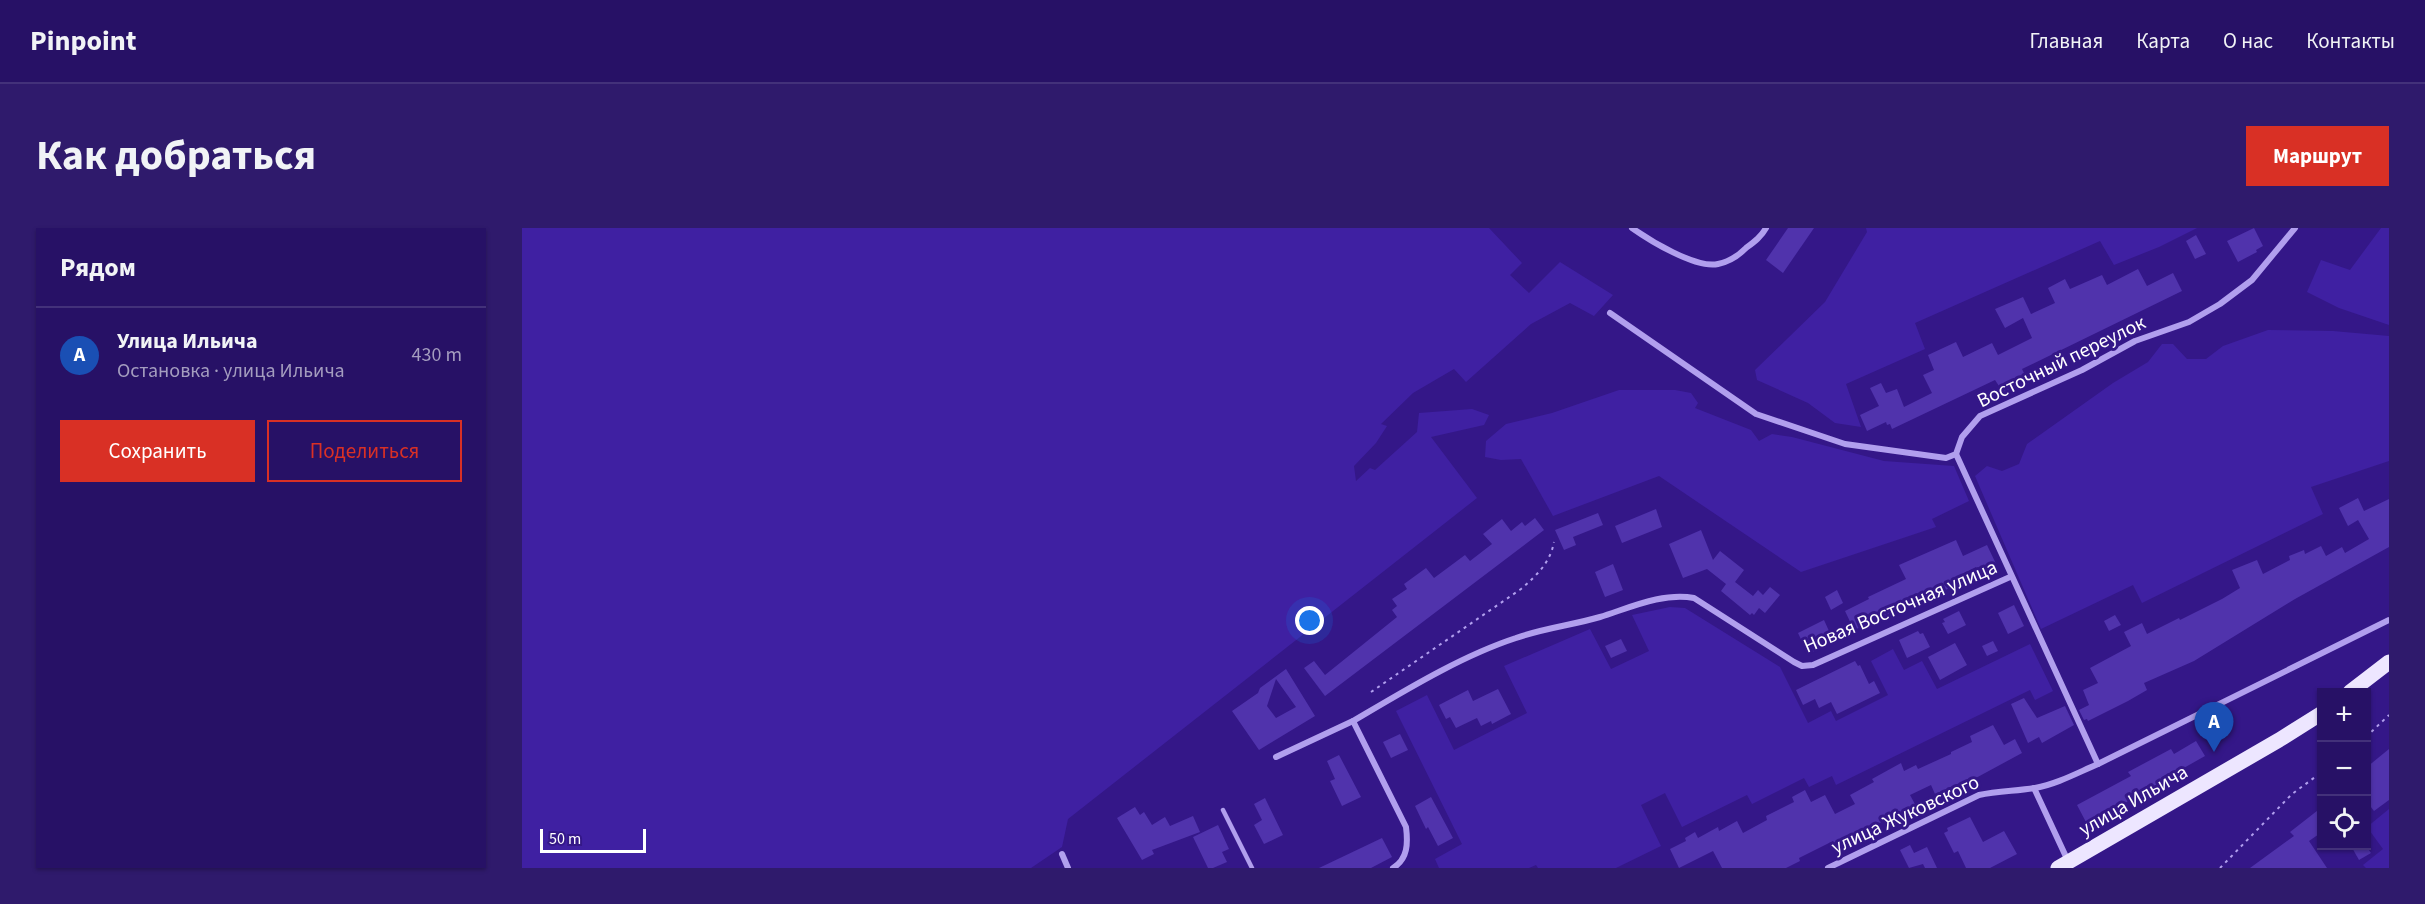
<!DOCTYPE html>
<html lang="ru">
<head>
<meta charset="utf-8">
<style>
  body { margin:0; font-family:"Source Sans 3",sans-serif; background:#2f1a6c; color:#f1f3f6 }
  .controls { position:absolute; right:18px; bottom:18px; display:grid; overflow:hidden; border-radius:0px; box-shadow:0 2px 4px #0004 }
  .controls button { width:54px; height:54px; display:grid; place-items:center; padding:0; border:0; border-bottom:2px solid #43317a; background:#271166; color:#f1f3f6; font:30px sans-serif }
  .scale { position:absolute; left:18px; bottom:15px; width:106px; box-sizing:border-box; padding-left:6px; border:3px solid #fff; border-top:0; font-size:16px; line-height:21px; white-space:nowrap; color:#fff; -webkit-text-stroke:4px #341788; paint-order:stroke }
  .you { position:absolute; left:788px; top:393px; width:21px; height:21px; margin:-15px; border:4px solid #fff; border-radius:50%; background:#1a73e8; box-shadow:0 0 0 9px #1a73e833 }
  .badge { display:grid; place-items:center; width:39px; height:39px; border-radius:50%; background:#d93025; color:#fff; font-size:20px; font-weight:700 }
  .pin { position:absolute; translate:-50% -50px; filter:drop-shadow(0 2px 3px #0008) }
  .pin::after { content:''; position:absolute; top:32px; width:21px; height:18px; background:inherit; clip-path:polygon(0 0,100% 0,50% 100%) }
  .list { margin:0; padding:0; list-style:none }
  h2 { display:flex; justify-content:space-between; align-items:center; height:78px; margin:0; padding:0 24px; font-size:26px }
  h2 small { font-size:20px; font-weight:400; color:#a49dbf }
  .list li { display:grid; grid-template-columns:39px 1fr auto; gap:18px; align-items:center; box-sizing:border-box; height:96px; padding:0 24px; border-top:2px solid #43317a }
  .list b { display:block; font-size:22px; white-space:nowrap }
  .list p { margin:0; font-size:20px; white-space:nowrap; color:#a49dbf }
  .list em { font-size:20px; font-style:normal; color:#a49dbf }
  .actions { display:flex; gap:12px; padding:18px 24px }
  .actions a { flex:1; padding:14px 0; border:2px solid #d93025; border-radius:0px; text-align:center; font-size:21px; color:#d93025 }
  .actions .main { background:#d93025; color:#fff }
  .icon { flex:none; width:33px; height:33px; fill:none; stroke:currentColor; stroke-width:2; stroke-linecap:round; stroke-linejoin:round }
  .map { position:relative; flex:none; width:1867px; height:640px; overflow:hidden; border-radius:0px }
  header { display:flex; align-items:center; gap:36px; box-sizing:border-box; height:84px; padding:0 30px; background:#271166; border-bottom:2px solid #43317a }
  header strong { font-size:28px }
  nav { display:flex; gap:33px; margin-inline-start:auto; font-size:21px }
  .intro { display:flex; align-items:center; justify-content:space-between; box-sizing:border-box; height:144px; padding:0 36px }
  h1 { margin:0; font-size:42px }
  .button { padding:15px 27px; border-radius:0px; background:#d93025; color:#fff; font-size:21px; font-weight:700 }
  main { display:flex; gap:36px; padding:0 36px }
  aside { flex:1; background:#271166; border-radius:0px; box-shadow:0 2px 4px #0004 }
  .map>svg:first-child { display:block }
</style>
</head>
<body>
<header>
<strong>Pinpoint</strong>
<nav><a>Главная</a><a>Карта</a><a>О нас</a><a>Контакты</a></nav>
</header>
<div class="intro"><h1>Как добраться</h1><a class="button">Маршрут</a></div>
<main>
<aside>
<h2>Рядом<small></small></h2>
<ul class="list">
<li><span class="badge" style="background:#1a4fb4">A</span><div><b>Улица Ильича</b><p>Остановка · улица Ильича</p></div><em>430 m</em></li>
</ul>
<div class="actions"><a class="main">Сохранить</a><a>Поделиться</a></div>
</aside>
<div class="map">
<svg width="1867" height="640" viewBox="0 0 1867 640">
  <rect width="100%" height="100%" fill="#341788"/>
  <!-- green -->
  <g fill="#3f20a2">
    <polygon points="0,0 967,0 1000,35 988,47 1007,65 1038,34 1091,67 1072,88 1048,75 1009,96 944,154 932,141 891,165 859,196 865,198 854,215 832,238 834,253 848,240 853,242 895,204 897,185 950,181 967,187 962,197 909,209 955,270 546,591 540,619 509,640 0,640"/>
    <polygon points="1344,0 1675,0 1637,19 1592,37 1578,13 1393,95 1403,121 1324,156 1339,199 1313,195 1286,175 1235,152 1233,142 1303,74 1345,4"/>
    <polygon points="1859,0 1867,0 1867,97 1817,80 1785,64 1799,32 1828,42"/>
    <polygon points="1746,102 1811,103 1867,108 1867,233 1789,259 1801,286 1620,375 1611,357 1519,401 1453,248 1465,238 1480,243 1497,236 1505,216 1591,155 1626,134 1640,116 1651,116 1665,131 1684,131 1701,118"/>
    <polygon points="1097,162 1153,162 1169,165 1176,175 1173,180 1229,202 1237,213 1250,206 1270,209 1362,233 1432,238 1447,273 1410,291 1414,299 1279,344 1137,248 1031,288 999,231 979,232 963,229 964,213 984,196 1030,185"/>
    <polygon points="1148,379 1163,380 1258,439 1286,495 1309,483 1314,493 1366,467 1349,433 1371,421 1382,442 1400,433 1415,461 1508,416 1531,463 1513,472 1508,462 1314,557 1310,548 1287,559 1282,550 1230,576 1225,567 1160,599 1143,565 1119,577 1139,618 1094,640 1016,640 1014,637 1007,640 917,640 913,631 940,616 874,483 905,467 932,522 1005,485 982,438 1068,401 1089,441 1127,423 1110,387"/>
    <polygon points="1867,581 1867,640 1844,640 1841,637 1861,621 1845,599"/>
  </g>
  <!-- building -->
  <g fill="#5033ac" fill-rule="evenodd">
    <polygon points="1266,0 1292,0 1261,45 1244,32"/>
    <polygon points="1732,0 1741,18 1734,22 1735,24 1716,34 1705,13"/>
    <polygon points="1674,7 1684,26 1673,31 1664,13"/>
    <polygon points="1616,41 1625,58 1651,45 1660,63 1500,141 1507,155 1483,167 1473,152 1370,201 1368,196 1365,197 1364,194 1345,203 1338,187 1357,178 1348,160 1359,155 1364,165 1375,161 1382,179 1410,165 1401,147 1412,142 1406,127 1434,114 1441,129 1470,115 1476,127 1510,110 1501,90 1483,100 1473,81 1501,69 1509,86 1533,75 1526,60 1543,51 1548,61 1580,47 1585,57"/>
    <polygon points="1836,270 1842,283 1867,271 1867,319 1773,371 1672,433 1622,455 1625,462 1606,473 1566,493 1565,491 1562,492 1557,482 1567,477 1561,462 1576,455 1568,440 1609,418 1602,404 1620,395 1625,406 1657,390 1658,392 1700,371 1718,360 1710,342 1735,332 1741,346 1768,332 1767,328 1782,322 1783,326 1799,318 1804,328 1820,319 1823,325 1847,311 1836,292 1826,298 1817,280"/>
    <polygon points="1134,281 1140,299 1100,315 1093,298"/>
    <polygon points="1076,285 1081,297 1051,309 1054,317 1042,322 1033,302"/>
    <polygon points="1013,290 1022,302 803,468 782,440 792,433 803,447 875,389 870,382 875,378 870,371 885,361 882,356 904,340 912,350 943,327 948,333 970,316 961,306 980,291 989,303 1000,294 1003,298"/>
    <polygon points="1179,302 1191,332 1198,323 1222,342 1213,354 1231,368 1236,362 1241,367 1248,359 1258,367 1243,385 1237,380 1232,387 1230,385 1228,387 1199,363 1204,356 1185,341 1161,350 1147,316"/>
    <polygon points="1434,312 1441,328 1465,317 1475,338 1457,346 1454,339 1434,349 1437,356 1332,402 1323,383 1347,371 1346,369 1384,351 1377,337"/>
    <polygon points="1091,336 1101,362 1083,369 1073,344"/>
    <polygon points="1315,362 1321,375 1309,382 1303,369"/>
    <polygon points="1492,377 1502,398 1486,406 1476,385"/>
    <polygon points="1437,383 1444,397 1426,406 1420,395 1423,394 1421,391"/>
    <polygon points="1593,387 1599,397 1587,403 1582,393"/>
    <polygon points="1302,392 1312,414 1286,426 1276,405"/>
    <polygon points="1396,403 1398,406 1401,405 1408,419 1385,430 1377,412"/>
    <polygon points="1099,411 1105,423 1089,430 1083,418"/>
    <polygon points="1471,413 1476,423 1465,428 1460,418"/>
    <polygon points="1433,415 1445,437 1418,452 1406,429"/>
    <polygon points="1333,433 1336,438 1338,437 1347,456 1352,453 1358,465 1315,486 1309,474 1297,480 1293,471 1281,477 1274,462"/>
    <path d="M764,441L793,488L737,522L710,483L736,465L738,460ZM754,451L774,479L754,490L745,478Z"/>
    <polygon points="976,461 989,486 970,496 969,493 959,498 955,490 934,500 928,489 924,491 917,477 946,462 951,473"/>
    <polygon points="1502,470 1515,490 1543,478 1552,497 1520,515 1517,509 1506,515 1489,476"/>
    <polygon points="1471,497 1482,517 1493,511 1500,525 1452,551 1451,549 1413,566 1409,557 1388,567 1394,578 1312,616 1311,613 1277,630 1278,633 1264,640 1200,640 1191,623 1157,640 1148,621 1164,613 1163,610 1173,604 1176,610 1196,599 1197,603 1215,593 1221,605 1245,592 1244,588 1272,574 1270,569 1283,562 1289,574 1303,567 1313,586 1333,576 1328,567 1352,554 1350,551 1379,535 1382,543 1394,537 1396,541 1429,526 1429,524 1450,514 1448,508"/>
    <polygon points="878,506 886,522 869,530 861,514"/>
    <polygon points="1674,513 1683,528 1660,541 1661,543 1565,596 1555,577 1609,548 1606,544 1649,521 1652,526"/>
    <polygon points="1867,521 1867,572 1852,583 1845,574 1845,539"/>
    <polygon points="817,527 839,569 820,578 808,553 813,551 805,533"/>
    <polygon points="909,569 931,610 916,618 906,599 904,601 893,578"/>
    <polygon points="743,570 761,607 742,616 732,597 740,592 732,576"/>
    <polygon points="613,579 618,587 622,584 630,597 643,589 648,598 671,588 678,604 630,622 632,626 620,632 595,590"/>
    <polygon points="1800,579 1800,604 1787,613 1805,640 1728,640 1772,608 1768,604"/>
    <polygon points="1448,589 1461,614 1482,603 1495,626 1468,640 1444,640 1436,623 1432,625 1422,605 1426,603 1425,600"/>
    <polygon points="696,597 707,621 700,624 705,634 691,640 686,640 671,609"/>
    <polygon points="860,610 870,629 849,640 797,640"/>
    <polygon points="1388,617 1392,625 1405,619 1415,640 1403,640 1401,636 1387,640 1378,622"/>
    <polygon points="1829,618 1844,618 1849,625 1837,632"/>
  </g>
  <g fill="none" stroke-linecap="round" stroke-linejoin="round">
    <!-- path -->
    <g stroke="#b19fee" stroke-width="2" stroke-dasharray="3 4.5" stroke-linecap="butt">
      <path d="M849,464L999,361C1015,347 1028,335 1032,314"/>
      <polyline points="1844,509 1867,487"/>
      <polyline points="1698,640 1770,566 1800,544"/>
    </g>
    <!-- lane -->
    <polyline stroke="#b19fee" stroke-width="4.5" points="701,582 730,640"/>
    <!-- street -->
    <g stroke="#b19fee" stroke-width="6">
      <path d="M1110,0C1127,12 1174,41 1196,36C1206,34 1217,27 1224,20C1232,14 1239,9 1244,0"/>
      <polyline points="1088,85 1234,186 1323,216 1424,230 1434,226 1440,209 1458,188 1560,142 1613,113 1667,94 1698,76 1730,52 1773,0"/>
      <polyline points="1434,226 1576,536"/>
      <polyline points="754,529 831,493"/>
      <polyline points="1512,560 1546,633"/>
      <polyline points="540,626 546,640"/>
      <path d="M871,640C886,631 886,615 884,599L831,493C882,463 939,428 994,410C1022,400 1051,397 1078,389C1107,380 1141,364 1172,370L1272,434L1280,438L1291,437L1488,349"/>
      <path d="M1306,640L1457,567C1476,563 1495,563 1513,560C1535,556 1555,545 1576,536L1867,392"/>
    </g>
    <!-- primary -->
    <g stroke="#ede6ff" stroke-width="15">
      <polyline points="1828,464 1867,434"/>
      <polyline points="1536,640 1757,512 1800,485"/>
    </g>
  </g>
  <g text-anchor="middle" stroke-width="6" stroke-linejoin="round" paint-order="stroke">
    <!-- street labels -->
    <g font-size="20" fill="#fff" stroke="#341788">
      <text transform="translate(1539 133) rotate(-26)" y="7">Восточный переулок</text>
      <text transform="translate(1378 378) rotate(-23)" y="7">Новая Восточная улица</text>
      <text transform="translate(1611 572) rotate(-30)" y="7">улица Ильича</text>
      <text transform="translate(1383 586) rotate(-25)" y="7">улица Жуковского</text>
    </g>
  </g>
</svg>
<div class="controls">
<button>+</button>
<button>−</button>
<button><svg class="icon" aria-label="locate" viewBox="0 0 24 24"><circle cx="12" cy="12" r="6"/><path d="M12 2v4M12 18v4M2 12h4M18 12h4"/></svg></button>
</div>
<div class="scale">50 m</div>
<div class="you"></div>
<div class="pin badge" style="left:1692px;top:524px;background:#1a4fb4">A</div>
</div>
</main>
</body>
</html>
